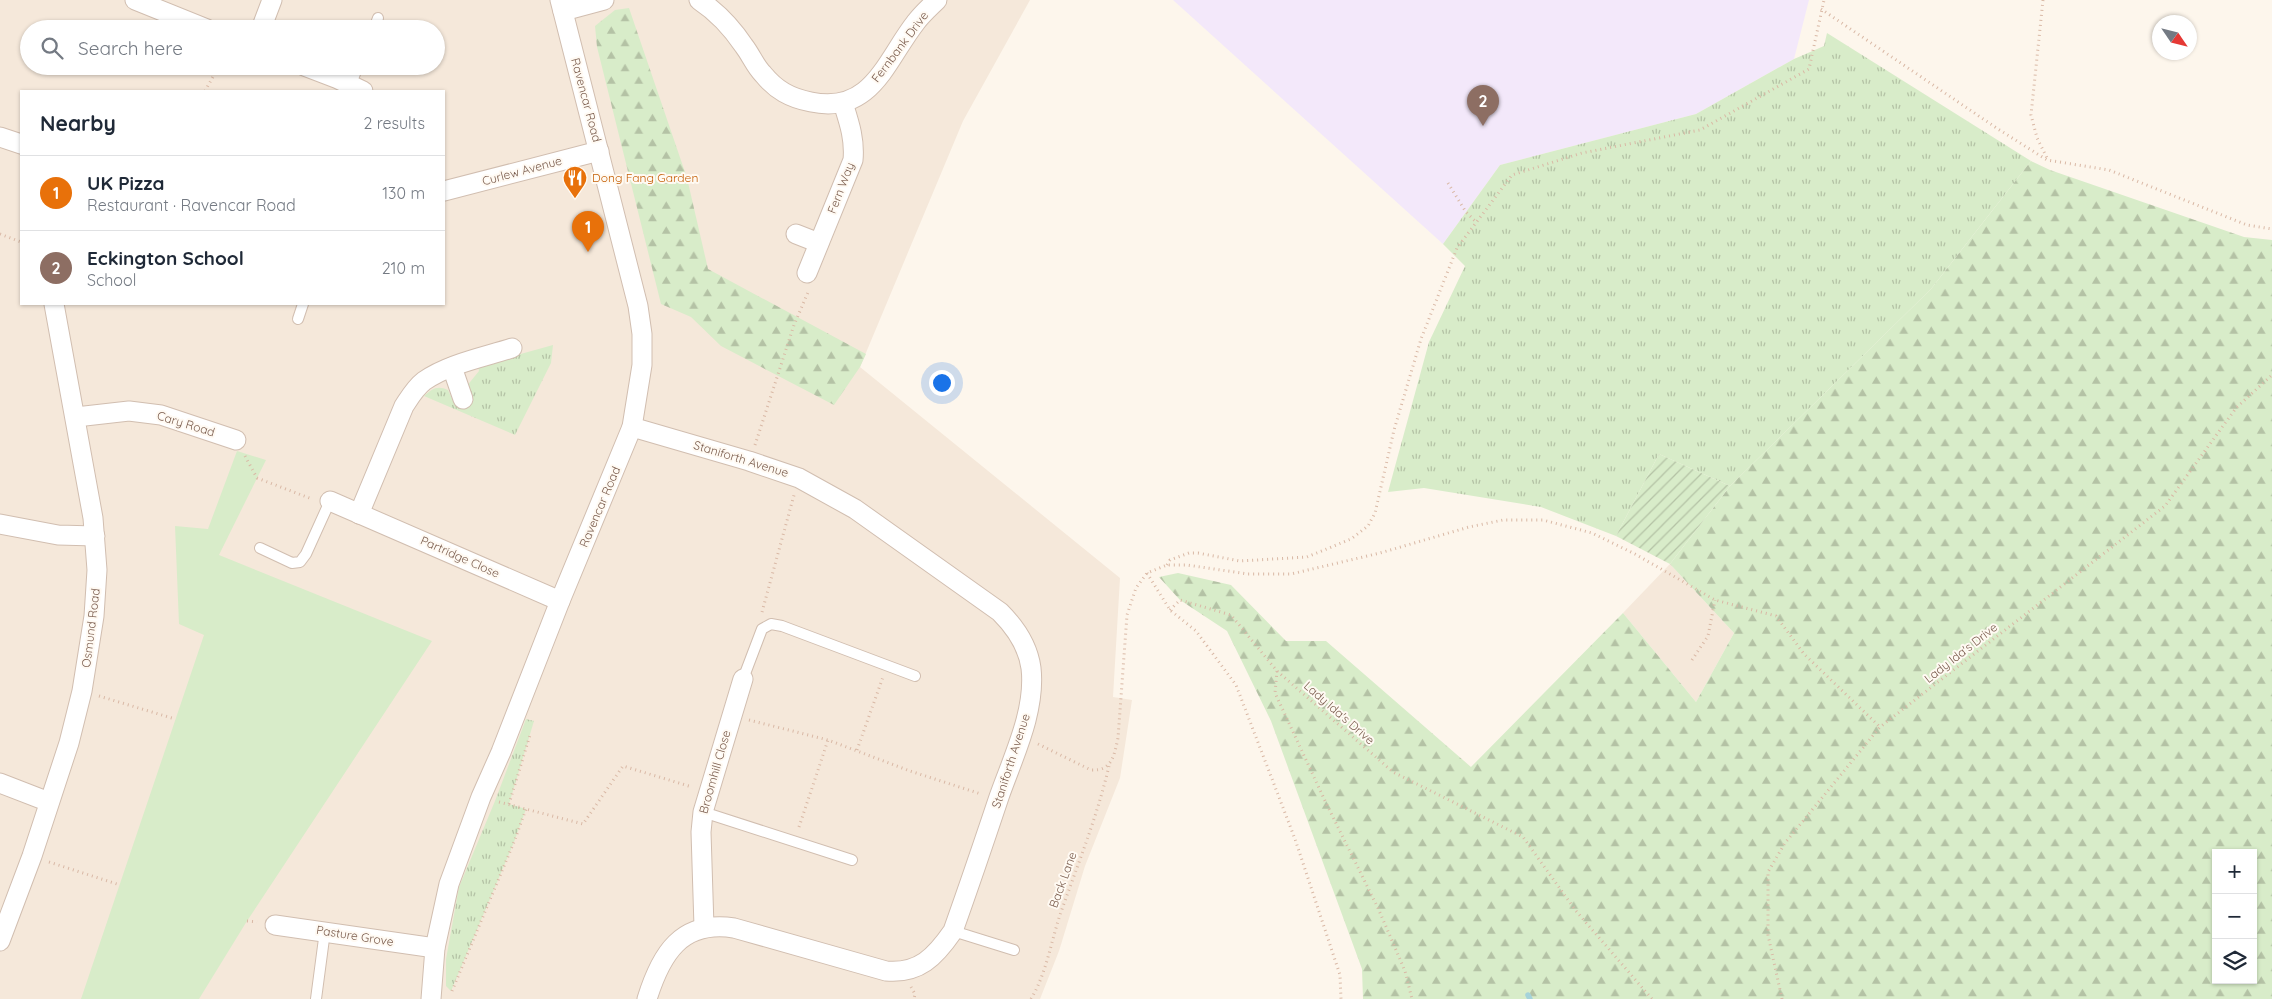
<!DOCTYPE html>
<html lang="en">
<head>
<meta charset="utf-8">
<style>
  body { margin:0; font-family:Quicksand,sans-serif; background:#f6f6f7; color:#1f2937 }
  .controls { position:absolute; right:15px; bottom:15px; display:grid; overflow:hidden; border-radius:0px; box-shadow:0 1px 4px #0004 }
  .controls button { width:45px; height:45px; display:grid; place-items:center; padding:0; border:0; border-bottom:1px solid #e0e1e3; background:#fff; color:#1f2937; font:25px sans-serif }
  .compass { position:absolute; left:2152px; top:15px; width:45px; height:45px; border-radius:50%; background:#fff; box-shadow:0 1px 4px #0004; rotate:125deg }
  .you { position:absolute; left:941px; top:382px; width:18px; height:18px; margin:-12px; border:4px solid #fff; border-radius:50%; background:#1a73e8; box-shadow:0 0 0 8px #1a73e833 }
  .badge { display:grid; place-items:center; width:32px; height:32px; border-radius:50%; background:#ea580c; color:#fff; font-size:16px; font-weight:700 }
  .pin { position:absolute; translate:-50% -41px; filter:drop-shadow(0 1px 2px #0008) }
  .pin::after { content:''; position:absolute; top:26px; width:18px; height:15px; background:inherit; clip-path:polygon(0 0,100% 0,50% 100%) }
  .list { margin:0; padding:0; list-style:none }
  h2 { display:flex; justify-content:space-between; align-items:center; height:65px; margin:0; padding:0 20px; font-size:21px }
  h2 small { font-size:16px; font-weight:400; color:#747a83 }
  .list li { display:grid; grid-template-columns:32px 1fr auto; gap:15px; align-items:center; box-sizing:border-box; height:75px; padding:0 20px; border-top:1px solid #e0e1e3 }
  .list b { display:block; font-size:19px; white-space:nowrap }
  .list p { margin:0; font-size:16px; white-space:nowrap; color:#747a83 }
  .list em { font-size:16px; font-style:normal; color:#747a83 }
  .icon { flex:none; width:28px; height:28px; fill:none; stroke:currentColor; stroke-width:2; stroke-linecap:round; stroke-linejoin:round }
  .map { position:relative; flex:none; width:2272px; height:999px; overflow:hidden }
  .search { position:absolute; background:#fff; box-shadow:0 1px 4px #0004; left:20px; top:20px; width:425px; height:55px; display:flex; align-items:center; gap:12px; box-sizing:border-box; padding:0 18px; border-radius:28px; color:#747a83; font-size:19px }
  .panel { position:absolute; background:#fff; box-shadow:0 1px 4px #0004; left:20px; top:90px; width:425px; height:215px; border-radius:0px }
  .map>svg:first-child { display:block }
</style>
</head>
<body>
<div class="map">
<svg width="2272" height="999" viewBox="0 0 2272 999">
  <defs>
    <pattern id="grass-tufts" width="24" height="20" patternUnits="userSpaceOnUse" patternTransform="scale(1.25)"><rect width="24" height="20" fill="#d8ecc9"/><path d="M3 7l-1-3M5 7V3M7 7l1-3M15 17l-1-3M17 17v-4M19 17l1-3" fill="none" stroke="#b4c2a5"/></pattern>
    <pattern id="forest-firs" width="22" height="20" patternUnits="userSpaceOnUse" patternTransform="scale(1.25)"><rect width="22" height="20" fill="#d8ecc9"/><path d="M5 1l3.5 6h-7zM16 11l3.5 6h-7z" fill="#b4c2a5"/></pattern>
    <pattern id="garden-furrows" width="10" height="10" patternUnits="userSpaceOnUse" patternTransform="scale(1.25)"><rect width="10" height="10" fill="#d8ecc9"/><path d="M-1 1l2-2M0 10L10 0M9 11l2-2" fill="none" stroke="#b4c2a5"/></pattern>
  </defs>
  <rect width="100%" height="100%" fill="#fdf6ec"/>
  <!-- residential -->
  <g fill="#f5e8da" fill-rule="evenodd">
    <path d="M0,0H1030L963,121L860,367L1120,578L1113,697L1132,700L1120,778L1085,866L1059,951L1040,999H0ZM29,29H436V66H29ZM21,91H444V304H21Z"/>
    <polygon points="1670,564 1734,633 1696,702 1623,613"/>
  </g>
  <!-- education -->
  <polygon fill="#f3e8fa" points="1173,0 1809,0 1794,59 1696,114 1500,165 1443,244"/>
  <!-- grass -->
  <g fill="url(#grass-tufts)">
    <polygon points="1827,33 2031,161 1931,289 1730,486 1659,454 1616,536 1541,507 1424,488 1388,492 1429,342 1465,266 1443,244 1500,165 1696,114 1794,59 1824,46"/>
    <path d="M553,345L551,363L515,435L424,396C432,389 437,385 448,390L454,403L469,399L466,387L479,371L478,366Z"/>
    <polygon points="526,719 534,721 509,804 526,809 514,842 451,991 446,986 446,959 459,887 495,801"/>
  </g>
  <!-- forest -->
  <g fill="url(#forest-firs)" fill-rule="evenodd">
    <polygon points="629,8 687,178 708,269 866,354 860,367 834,405 721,346 691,317 661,304 597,47 595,26 615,10"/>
    <path d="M2031,161L2050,170L2244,237L2272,240V999H1363L1362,969L1271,721L1227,631L1180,600L1159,577L1178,573L1231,585L1286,641H1326L1471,767L1623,613L1696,702L1734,633L1670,564L1730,486L1931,289ZM2216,853H2253V980H2216Z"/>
  </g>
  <!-- park -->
  <polygon fill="#d8ecc9" points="237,451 266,460 219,555 432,641 247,921 199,999 81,999 204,635 179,624 175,526 208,529"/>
  <!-- garden -->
  <polygon fill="url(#garden-furrows)" points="1659,454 1730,486 1670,564 1616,536"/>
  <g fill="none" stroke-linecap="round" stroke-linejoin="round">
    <!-- stream -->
    <polyline stroke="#a5d3da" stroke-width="5.5" points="1528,995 1530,999"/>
    <defs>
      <g id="service">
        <polyline points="374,29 378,18"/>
        <polyline points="351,84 358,66"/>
        <polyline points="298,319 303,304"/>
        <polyline points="260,548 292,563 300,562 306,554 330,501"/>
        <polyline points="743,679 762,629 771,624 782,626 915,676"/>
        <polyline points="703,812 852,860"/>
        <polyline points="953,931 1014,950"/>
        <polyline points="316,999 325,931"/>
      </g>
      <g id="minor">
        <polyline points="135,0 207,29"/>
        <path d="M699,0C717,12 732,28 744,46C751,55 755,66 763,74C776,90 790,98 811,102C872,115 886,60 916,22C922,14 930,7 937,0"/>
        <polyline points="563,11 604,0"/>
        <polyline points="261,29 272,0"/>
        <polyline points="304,66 338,79 363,91"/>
        <polyline points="0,137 21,144"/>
        <polyline points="444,191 599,151"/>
        <polyline points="796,234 819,243"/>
        <path d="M807,273L853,160C855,139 849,122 843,103"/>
        <polyline points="452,367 463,399"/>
        <polyline points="76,417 129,411 161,415 236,440"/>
        <path d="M632,427L749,461L799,478L855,509L1000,612C1015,627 1028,646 1031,668C1036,711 1013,757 999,797C984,842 969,886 953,931C935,957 919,974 886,971L734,928C681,920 661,954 647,999"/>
        <polyline points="330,501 560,601"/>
        <path d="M359,514L404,406C410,397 415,388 424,381C448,364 484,357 512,348"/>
        <polyline points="0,524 58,535 95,536"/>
        <polyline points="0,783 49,802"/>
        <polyline points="275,925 435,948"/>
        <polyline points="704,927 701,832 703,812 743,679"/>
        <polyline points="0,941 32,856 69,743 82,691 94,616 97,570 93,518 54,304"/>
        <polyline points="431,999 435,948 449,884 481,797 501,752 560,601 632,427 642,365 642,334 638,306 560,0"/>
      </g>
    </defs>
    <!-- service casing -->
    <use href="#service" stroke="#d1beb0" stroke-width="12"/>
    <!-- minor casing -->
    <use href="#minor" stroke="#d1beb0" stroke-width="21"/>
    <!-- path -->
    <g stroke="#d9b8a5" stroke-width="3" stroke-dasharray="1 4" stroke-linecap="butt">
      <polyline points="2043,0 2031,115 2037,138 2047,158"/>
      <polyline points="1821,9 1998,129 2047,160 2109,170 2247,225 2272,229"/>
      <polyline points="205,91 219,66"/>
      <polyline points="1448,183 1466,212 1477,223"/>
      <polyline points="0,234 21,242"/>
      <polyline points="755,445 794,325 809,290"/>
      <polyline points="245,456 257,478 312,499"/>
      <polyline points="1167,565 1170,560 1189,553 1198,553 1240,561 1307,557 1351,539 1368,526 1375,513 1394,430 1421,339 1457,248 1512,175 1582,153 1700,130 1809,69 1824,0"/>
      <polyline points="1147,573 1170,610 1196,631 1236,685 1295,839 1340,975 1341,999"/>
      <polyline points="1170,610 1180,600 1231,615 1277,671 1393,772 1523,837 1576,911 1652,999"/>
      <polyline points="762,612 794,495"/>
      <polyline points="1692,660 1708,636 1715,600"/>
      <polyline points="1277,671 1275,693 1326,803 1378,908 1405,971 1412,999"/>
      <polyline points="99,696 175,719"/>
      <polyline points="749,720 828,740 910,771 981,794"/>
      <path d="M1038,744L1091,770C1112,771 1114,756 1118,738L1127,615L1136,588L1147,573L1167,565H1187L1248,574H1291L1380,553L1469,527L1503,520H1543L1592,533L1635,554L1715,600L1776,616L1804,654L1880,727"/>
      <polyline points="857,750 883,677"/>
      <polyline points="499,802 583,824 623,766 692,787"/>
      <polyline points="509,804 530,735"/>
      <polyline points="799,827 828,740"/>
      <polyline points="49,862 120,885"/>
      <polyline points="247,921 257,922"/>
      <polyline points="911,987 915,994 914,999"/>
      <polyline points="452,991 514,842 526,809"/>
      <path d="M1031,999C1047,972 1051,941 1061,912C1078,864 1097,817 1109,766"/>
      <polyline points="1782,999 1768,935 1768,872 1785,843 1880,727 2165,506 2236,408 2272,375"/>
    </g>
    <!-- service -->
    <use href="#service" stroke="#fff" stroke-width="10"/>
    <!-- minor -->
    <use href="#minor" stroke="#fff" stroke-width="19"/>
  </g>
  <!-- icons -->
  <defs>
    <symbol id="restaurant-pin" viewBox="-11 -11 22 30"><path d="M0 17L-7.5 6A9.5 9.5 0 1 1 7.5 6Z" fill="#e8710a" stroke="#fffaf3"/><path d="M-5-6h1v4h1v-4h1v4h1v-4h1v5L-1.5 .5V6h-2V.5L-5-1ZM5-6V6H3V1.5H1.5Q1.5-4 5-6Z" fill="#fff"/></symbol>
  </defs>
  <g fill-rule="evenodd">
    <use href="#restaurant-pin" x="561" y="164" width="28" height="38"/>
  </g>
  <g text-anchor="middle" stroke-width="4" stroke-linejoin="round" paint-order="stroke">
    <!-- street labels -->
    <g font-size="12" fill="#7a5c4d" stroke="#fffaf3">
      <text transform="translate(900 47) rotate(-53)" y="4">Fernbank Drive</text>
      <text transform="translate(586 100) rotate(75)" y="4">Ravencar Road</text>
      <text transform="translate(522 171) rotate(-15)" y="4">Curlew Avenue</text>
      <text transform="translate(841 188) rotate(-69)" y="4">Fern Way</text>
      <text transform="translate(186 424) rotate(17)" y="4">Cary Road</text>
      <text transform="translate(741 459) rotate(17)" y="4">Staniforth Avenue</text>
      <text transform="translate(600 507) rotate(-67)" y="4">Ravencar Road</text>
      <text transform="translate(460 557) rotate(24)" y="4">Partridge Close</text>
      <text transform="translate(91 628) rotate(-83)" y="4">Osmund Road</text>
      <text transform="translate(1961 653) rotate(-38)" y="4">Lady Ida's Drive</text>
      <text transform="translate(1339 713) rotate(41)" y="4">Lady Ida's Drive</text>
      <text transform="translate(1011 761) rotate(-72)" y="4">Staniforth Avenue</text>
      <text transform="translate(715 772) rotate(-74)" y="4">Broomhill Close</text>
      <text transform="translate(1063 880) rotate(-70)" y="4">Back Lane</text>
      <text transform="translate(355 936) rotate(9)" y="4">Pasture Grove</text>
    </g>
    <!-- food labels -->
    <g font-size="12" fill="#c56008" stroke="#fffaf3" text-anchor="start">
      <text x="592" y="182">Dong Fang Garden</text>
    </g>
  </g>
</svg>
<div class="controls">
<button>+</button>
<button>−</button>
<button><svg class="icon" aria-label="layers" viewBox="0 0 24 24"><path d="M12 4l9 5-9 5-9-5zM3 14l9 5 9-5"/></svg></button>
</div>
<svg class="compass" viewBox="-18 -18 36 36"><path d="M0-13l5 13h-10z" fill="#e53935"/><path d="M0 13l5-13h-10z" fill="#747a83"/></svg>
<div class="you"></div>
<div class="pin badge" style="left:588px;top:252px;background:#e8710a">1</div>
<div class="pin badge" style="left:1483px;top:126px;background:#8d6e63">2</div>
<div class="search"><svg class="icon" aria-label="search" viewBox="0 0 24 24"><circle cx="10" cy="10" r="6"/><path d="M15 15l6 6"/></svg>Search here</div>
<section class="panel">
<h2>Nearby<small>2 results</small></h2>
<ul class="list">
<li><span class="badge" style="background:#e8710a">1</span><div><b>UK Pizza</b><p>Restaurant · Ravencar Road</p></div><em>130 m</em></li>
<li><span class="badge" style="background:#8d6e63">2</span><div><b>Eckington School</b><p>School</p></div><em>210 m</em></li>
</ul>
</section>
</div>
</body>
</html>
